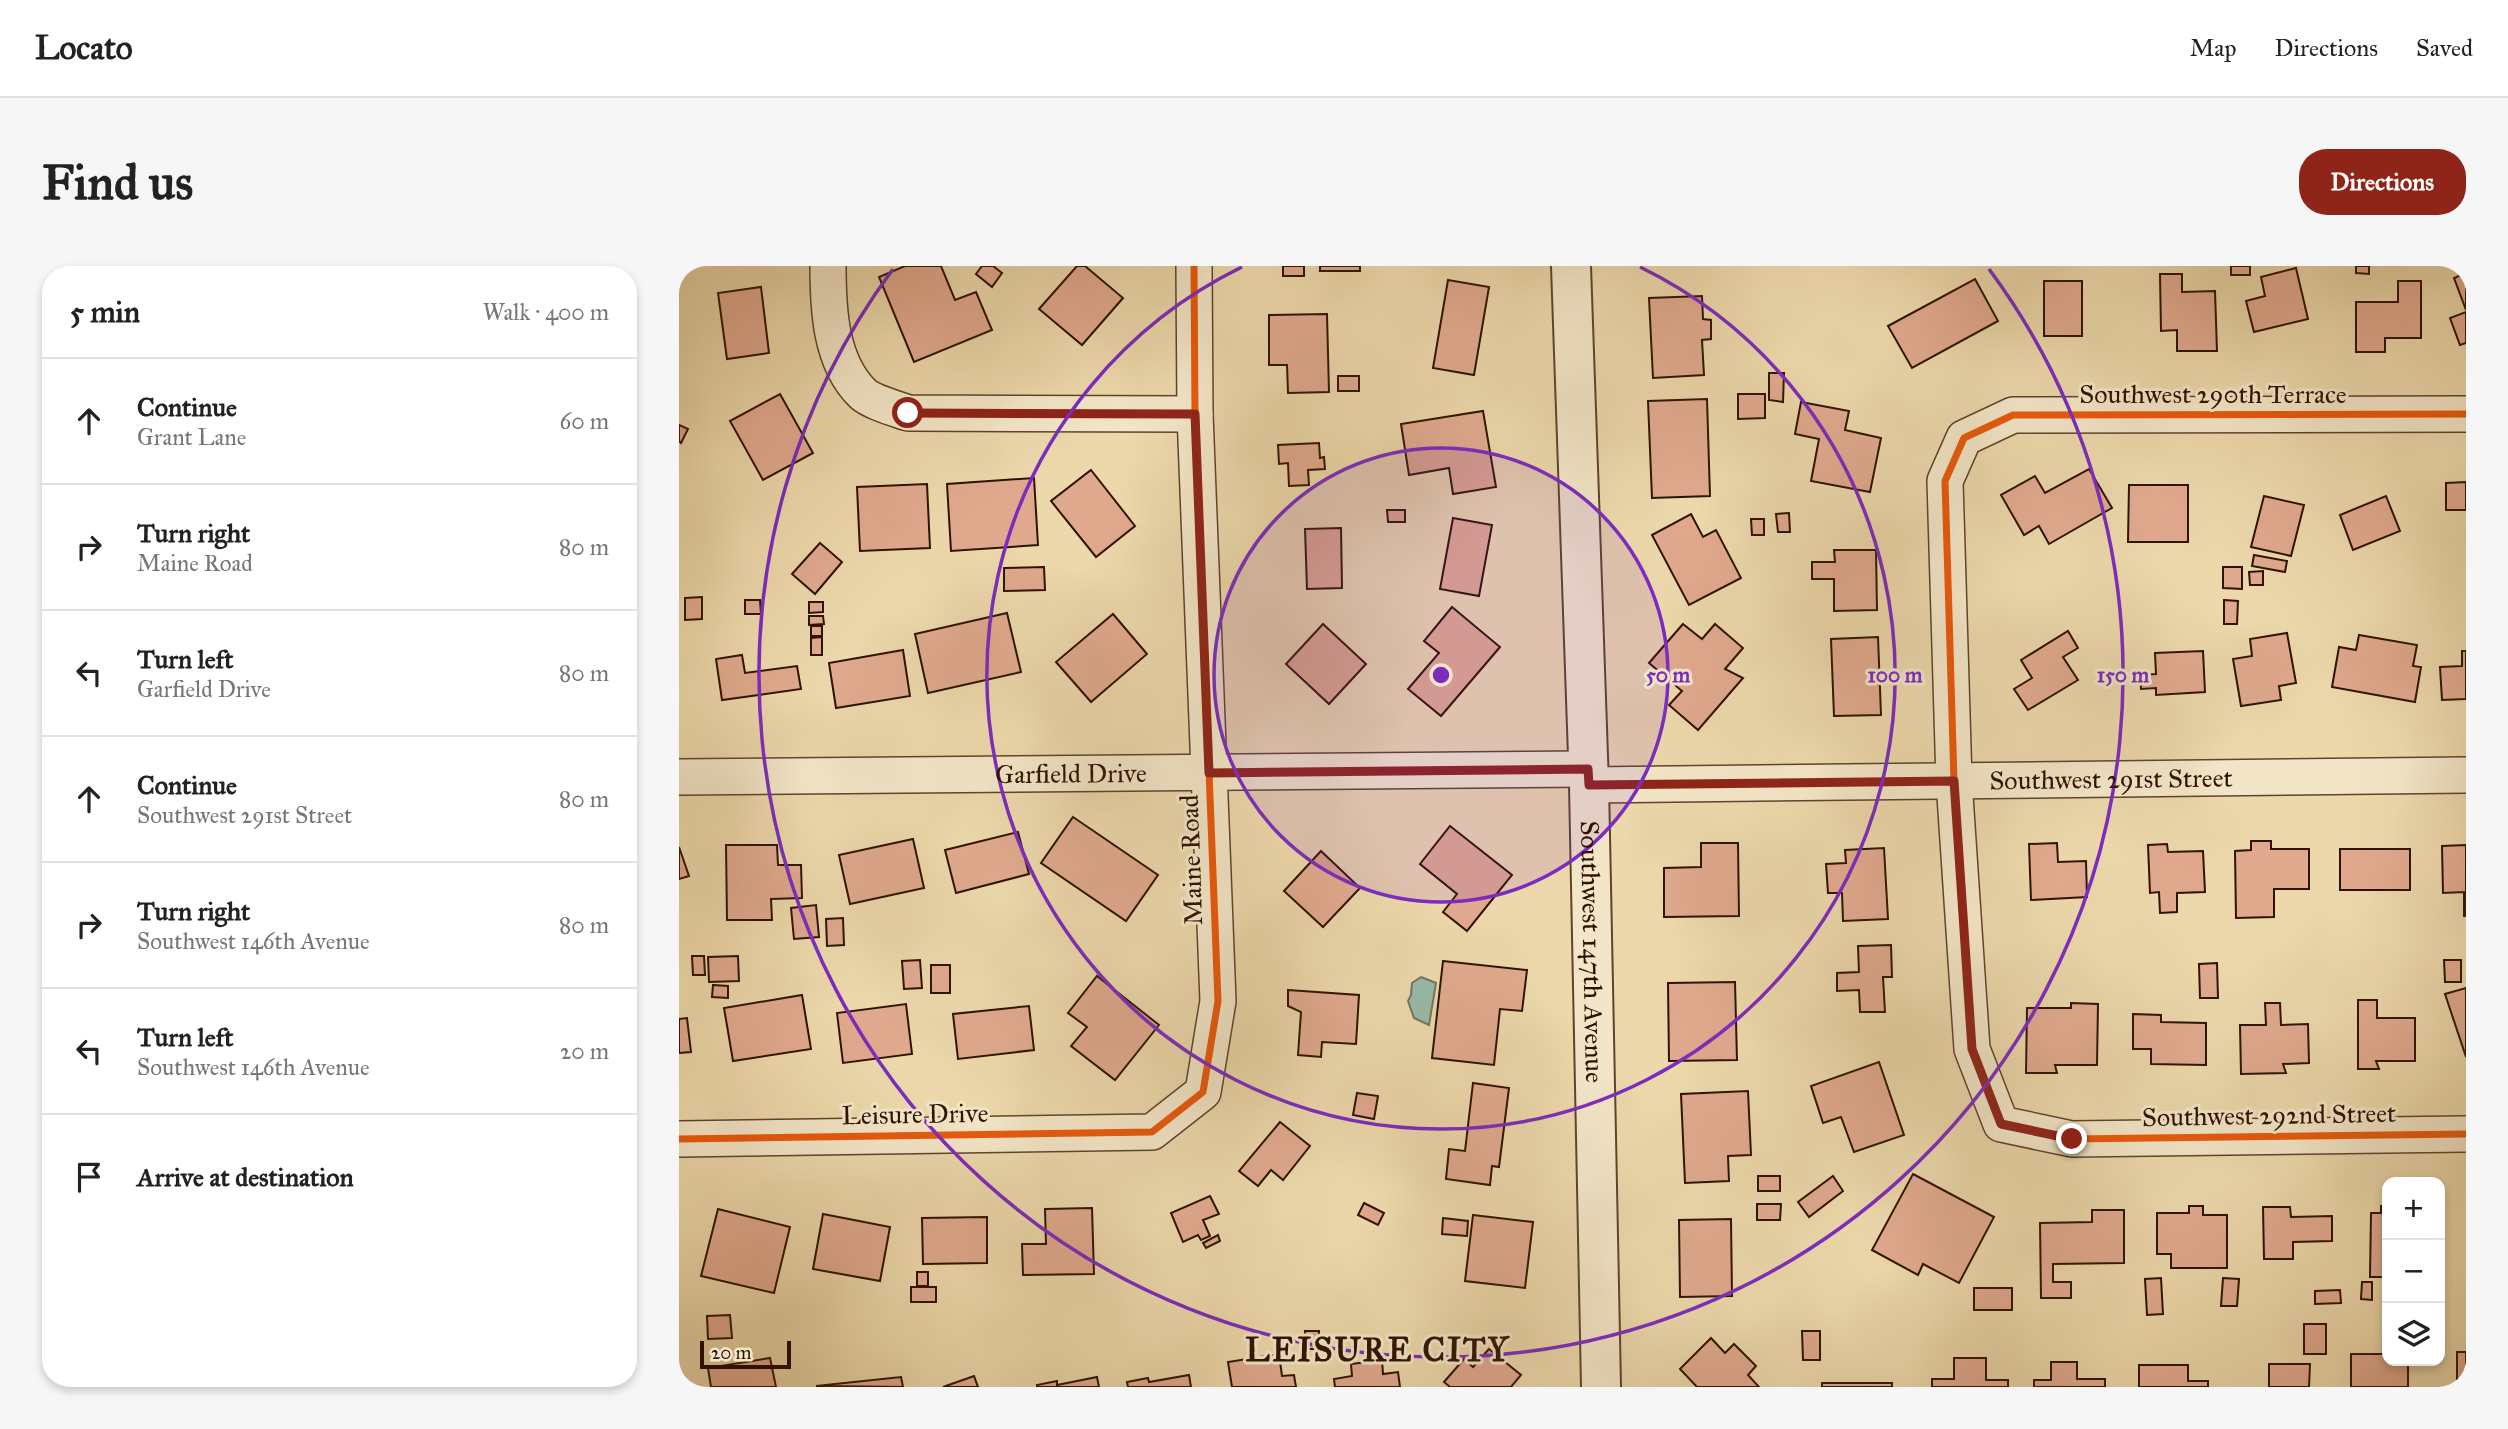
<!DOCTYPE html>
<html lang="en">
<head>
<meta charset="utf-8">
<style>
  body { margin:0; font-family:"IM FELL Great Primer",serif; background:#f6f6f6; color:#222 }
  .controls { position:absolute; right:21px; bottom:21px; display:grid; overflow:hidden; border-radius:14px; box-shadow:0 4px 10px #0003 }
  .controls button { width:63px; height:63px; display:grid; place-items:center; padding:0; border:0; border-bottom:2px solid #e0e0e0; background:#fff; color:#222; font:35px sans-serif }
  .scale { position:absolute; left:21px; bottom:18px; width:91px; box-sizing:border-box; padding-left:7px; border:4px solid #2f1300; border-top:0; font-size:19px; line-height:24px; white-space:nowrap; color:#2f1300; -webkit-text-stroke:5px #f3e6c8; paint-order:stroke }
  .stop { position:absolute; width:21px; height:21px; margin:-16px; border:5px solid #8f2418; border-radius:50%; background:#fff }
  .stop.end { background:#8f2418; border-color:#fff; box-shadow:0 2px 7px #0008 }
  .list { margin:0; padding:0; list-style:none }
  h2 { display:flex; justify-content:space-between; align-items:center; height:91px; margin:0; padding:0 28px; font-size:30px }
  h2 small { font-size:23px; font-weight:400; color:#767676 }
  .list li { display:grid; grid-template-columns:46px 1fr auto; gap:21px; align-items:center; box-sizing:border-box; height:126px; padding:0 28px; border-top:2px solid #e0e0e0 }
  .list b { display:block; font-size:26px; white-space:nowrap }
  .list p { margin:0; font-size:23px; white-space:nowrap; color:#767676 }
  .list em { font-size:23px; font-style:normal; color:#767676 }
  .icon { flex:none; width:38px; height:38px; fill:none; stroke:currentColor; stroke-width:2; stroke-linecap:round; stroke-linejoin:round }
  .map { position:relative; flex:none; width:1787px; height:1121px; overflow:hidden; border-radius:28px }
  header { display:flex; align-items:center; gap:42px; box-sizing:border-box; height:98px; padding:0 35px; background:#fff; border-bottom:2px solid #e0e0e0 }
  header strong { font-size:33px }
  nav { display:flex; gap:38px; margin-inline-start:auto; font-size:24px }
  .intro { display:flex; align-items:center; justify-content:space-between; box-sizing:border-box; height:168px; padding:0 42px }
  h1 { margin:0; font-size:49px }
  .button { padding:18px 32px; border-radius:28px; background:#8f2418; color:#fff; font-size:24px; font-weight:700 }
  main { display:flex; gap:42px; padding:0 42px }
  aside { flex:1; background:#fff; border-radius:28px; box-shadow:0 4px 10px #0003 }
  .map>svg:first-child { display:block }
</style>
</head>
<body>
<header>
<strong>Locato</strong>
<nav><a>Map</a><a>Directions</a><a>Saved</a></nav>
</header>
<div class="intro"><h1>Find us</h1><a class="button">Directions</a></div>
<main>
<aside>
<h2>5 min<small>Walk · 400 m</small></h2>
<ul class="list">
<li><svg class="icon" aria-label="ahead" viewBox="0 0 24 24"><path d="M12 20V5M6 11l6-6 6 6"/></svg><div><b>Continue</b><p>Grant Lane</p></div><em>60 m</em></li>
<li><svg class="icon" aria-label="right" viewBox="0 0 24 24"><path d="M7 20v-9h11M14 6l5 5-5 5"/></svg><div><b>Turn right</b><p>Maine Road</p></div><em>80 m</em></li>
<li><svg class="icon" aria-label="left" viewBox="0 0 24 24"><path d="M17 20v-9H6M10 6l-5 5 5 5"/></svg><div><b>Turn left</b><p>Garfield Drive</p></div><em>80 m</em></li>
<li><svg class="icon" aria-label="ahead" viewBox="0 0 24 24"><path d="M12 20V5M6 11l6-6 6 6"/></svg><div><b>Continue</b><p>Southwest 291st Street</p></div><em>80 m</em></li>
<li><svg class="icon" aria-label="right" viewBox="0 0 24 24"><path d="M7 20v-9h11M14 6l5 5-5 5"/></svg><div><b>Turn right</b><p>Southwest 146th Avenue</p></div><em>80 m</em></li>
<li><svg class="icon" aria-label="left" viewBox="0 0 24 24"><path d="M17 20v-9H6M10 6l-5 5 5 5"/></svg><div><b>Turn left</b><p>Southwest 146th Avenue</p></div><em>20 m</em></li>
<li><svg class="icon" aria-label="arrive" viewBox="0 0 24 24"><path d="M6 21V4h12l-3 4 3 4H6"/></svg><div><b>Arrive at destination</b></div></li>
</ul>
</aside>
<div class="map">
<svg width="1787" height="1121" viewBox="0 0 1787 1121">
  <rect width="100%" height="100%" fill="#ecd8ab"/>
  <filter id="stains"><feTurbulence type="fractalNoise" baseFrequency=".00286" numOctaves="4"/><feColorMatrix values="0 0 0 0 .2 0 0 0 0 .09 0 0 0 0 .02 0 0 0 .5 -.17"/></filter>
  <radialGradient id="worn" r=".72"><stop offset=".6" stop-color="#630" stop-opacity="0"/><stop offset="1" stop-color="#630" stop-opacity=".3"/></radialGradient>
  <!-- water -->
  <polygon fill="#99baa9" stroke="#6f7765" stroke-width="2" points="742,711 757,717 750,759 735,752 729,735 732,729 733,717"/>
  <!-- building -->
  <g fill="#e0a98e" stroke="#2f1300" stroke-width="2">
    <polygon points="226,0 262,0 276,34 297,26 313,64 235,96 200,11"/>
    <polygon points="303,0 314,0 323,7 313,21 297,8"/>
    <polygon points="398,0 406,0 444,32 403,79 360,43"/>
    <rect x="604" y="0" width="21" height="10"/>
    <rect x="641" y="0" width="40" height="5"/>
    <rect x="1552" y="0" width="19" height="9"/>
    <polygon points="1677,0 1690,0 1690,8 1677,7"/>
    <polygon points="1617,2 1629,53 1575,66 1567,35 1586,30 1582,11"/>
    <polygon points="1787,7 1787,44 1775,12"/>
    <polygon points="1481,8 1503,8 1503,26 1536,25 1538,85 1498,85 1498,64 1482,65"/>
    <polygon points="1296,13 1319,55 1233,102 1209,60"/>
    <polygon points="769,14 810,21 795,109 754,102"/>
    <rect x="1365" y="15" width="38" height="55"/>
    <polygon points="1719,15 1742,15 1742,72 1706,72 1706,86 1677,86 1677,36 1719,36"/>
    <polygon points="82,21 90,87 48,93 39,27"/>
    <polygon points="1023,30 1024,53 1032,54 1032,73 1023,74 1025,109 974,112 970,32"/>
    <polygon points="1787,46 1787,77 1781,79 1771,52"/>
    <polygon points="648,48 650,126 609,127 608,99 590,99 590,49"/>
    <polygon points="1090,107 1105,107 1104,136 1090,134"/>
    <rect x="659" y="110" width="21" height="15"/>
    <polygon points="101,128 134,187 84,214 51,155"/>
    <polygon points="1059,128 1086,128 1086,152 1059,153"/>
    <polygon points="1028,133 1031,230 973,232 969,135"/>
    <polygon points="1122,136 1170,145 1166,164 1202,172 1191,226 1132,215 1140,173 1116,168"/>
    <polygon points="804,145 817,221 774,228 770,202 730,209 722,158"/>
    <polygon points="0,159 9,163 2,177 0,175"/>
    <polygon points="640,177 641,192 645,191 646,203 629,204 630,219 610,220 609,197 600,198 599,179"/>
    <polygon points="1410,203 1433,242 1370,278 1360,260 1345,269 1322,229 1356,210 1366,227"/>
    <polygon points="412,204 456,260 417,291 372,235"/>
    <polygon points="355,212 359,279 272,285 268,218"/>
    <polygon points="1787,216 1787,244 1767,244 1767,217"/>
    <polygon points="248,218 251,282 181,285 178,221"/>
    <polygon points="1450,219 1509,219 1509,276 1449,276"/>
    <polygon points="1585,230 1625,239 1612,290 1572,281"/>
    <polygon points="1707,230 1721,265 1674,284 1661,249"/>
    <polygon points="708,244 726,244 726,256 709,256"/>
    <polygon points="1110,247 1111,266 1099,266 1097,248"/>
    <polygon points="1012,248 1024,271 1037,264 1062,312 1010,339 973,269"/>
    <polygon points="774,252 813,259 800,330 761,323"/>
    <polygon points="1072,253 1085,253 1085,269 1073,269"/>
    <polygon points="662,262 663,322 628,323 626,263"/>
    <polygon points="141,277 163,296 136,328 113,308"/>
    <polygon points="1155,284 1197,284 1198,344 1155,345 1155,313 1133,313 1133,296 1156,296"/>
    <polygon points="1575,289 1608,295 1606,306 1573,300"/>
    <polygon points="365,301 366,324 325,325 325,302"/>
    <polygon points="1544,301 1563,301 1563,323 1544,322"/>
    <polygon points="1584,305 1584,319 1571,319 1570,306"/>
    <polygon points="23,331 23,353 6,354 6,332"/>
    <polygon points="66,334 81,334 82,348 66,348"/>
    <polygon points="1545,334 1559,335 1558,358 1545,358"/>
    <polygon points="130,336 144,336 144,346 130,347"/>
    <polygon points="773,341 821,381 762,450 729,423 760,387 745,375"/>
    <polygon points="328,347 342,406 249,427 236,368"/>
    <polygon points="434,348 468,388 412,436 377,396"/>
    <polygon points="130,350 144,350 145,358 130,359"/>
    <polygon points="644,358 687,398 650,438 607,398"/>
    <polygon points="1004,358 1023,373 1036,358 1064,382 1046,403 1064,412 1019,464 990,439 1003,425 970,397"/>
    <rect x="132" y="360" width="11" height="10"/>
    <polygon points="1389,365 1399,382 1384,391 1399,414 1349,444 1335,423 1353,412 1342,394"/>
    <polygon points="1608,367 1617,417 1600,420 1602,434 1562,440 1554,393 1573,390 1571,373"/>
    <polygon points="1680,369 1738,379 1734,400 1742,401 1736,436 1653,421 1660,381 1677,384"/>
    <polygon points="143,371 143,389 132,389 132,372"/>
    <polygon points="1199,371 1202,449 1155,450 1152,373"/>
    <polygon points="224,384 231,430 157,442 150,397"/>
    <polygon points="1524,385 1526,426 1477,429 1477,422 1462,423 1461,409 1477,408 1476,387"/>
    <polygon points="1783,385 1787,385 1787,433 1763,434 1761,401 1783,400"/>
    <polygon points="63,389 66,407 118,400 122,423 43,434 37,393"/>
    <polygon points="394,551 479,609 447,655 362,597"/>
    <polygon points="771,560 833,609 788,665 764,646 778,628 741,598"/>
    <polygon points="339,566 350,608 277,627 266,584"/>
    <polygon points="234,573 245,622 171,638 160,589"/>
    <polygon points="1572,575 1592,575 1592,583 1630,583 1630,623 1595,623 1595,651 1557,652 1556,585 1572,584"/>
    <polygon points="1022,577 1059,577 1060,650 985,651 985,602 1022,601"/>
    <polygon points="1378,577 1379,596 1407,595 1408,631 1352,634 1350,578"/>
    <polygon points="1488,578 1489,586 1524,585 1526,626 1498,627 1498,646 1481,647 1480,626 1471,627 1469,579"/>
    <polygon points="47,579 98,579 99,599 122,599 123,632 92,633 93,654 48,654"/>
    <polygon points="1787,579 1787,650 1785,650 1785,626 1764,627 1763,580"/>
    <polygon points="0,581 10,610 0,613"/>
    <polygon points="1205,582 1209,653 1164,655 1163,627 1149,627 1147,598 1167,597 1166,584"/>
    <rect x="1661" y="583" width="70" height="41"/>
    <polygon points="642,585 681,622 644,661 605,625"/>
    <polygon points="137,639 140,671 115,673 112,642"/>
    <polygon points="164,652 165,679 148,680 147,653"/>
    <polygon points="1212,679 1213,711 1204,711 1206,746 1181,746 1180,724 1158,725 1158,707 1180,706 1179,680"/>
    <polygon points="13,690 25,690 26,709 14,709"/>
    <polygon points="59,690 60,715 30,716 29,691"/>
    <polygon points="241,694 243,722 225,723 223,695"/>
    <polygon points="1765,694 1782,694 1782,716 1766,716"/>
    <polygon points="764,695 848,704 843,745 821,743 815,799 753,792"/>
    <polygon points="1538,697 1539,732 1521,732 1520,698"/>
    <rect x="252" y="699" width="19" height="28"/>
    <polygon points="418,710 480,759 436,814 392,780 408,761 389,747"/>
    <polygon points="1056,716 1058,794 990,795 989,717"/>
    <polygon points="34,719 49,720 49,732 33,731"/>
    <polygon points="1787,722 1787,791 1766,728"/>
    <polygon points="609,724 680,729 677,778 643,776 642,791 619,789 622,746 609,740"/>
    <polygon points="123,729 132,783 54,795 45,742"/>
    <polygon points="1679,734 1698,734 1698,752 1736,752 1736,795 1697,795 1700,803 1679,803"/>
    <polygon points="1392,737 1419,738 1418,799 1376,799 1378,807 1347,807 1348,742 1392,742"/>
    <polygon points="1586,737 1601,737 1602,759 1629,758 1630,797 1604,798 1607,807 1562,808 1561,759 1587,759"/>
    <polygon points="227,738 233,788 164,797 158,747"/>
    <polygon points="350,740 355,784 279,793 274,748"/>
    <polygon points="1454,748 1482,749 1482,756 1527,757 1527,799 1472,798 1472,783 1454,783"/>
    <polygon points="8,752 12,786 0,787 0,753"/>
    <polygon points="1200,796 1225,869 1175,886 1162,851 1144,857 1132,820"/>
    <polygon points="794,817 830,822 820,901 813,900 811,919 767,913 770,883 786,885"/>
    <polygon points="1069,825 1072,889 1049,890 1050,915 1006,917 1002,828"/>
    <polygon points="678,827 699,830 695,853 674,849"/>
    <polygon points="601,856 631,880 604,914 592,904 579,920 560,905"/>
    <polygon points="1234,908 1315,951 1280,1017 1244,998 1239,1009 1193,984"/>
    <rect x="1079" y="910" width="22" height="15"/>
    <polygon points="1154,910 1164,925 1130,951 1119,936"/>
    <polygon points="531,930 540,948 524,954 531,970 522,974 519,969 504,976 492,947"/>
    <polygon points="685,937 705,947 699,959 679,949"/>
    <polygon points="1078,938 1102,938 1101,954 1078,954"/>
    <polygon points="1510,940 1524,940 1524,949 1548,949 1548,1002 1492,1002 1492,988 1478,988 1478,947 1510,947"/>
    <polygon points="1702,940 1708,940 1708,1011 1691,1011 1692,947 1702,947"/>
    <polygon points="1584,941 1611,941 1612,951 1653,950 1653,975 1614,976 1614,993 1585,993"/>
    <polygon points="413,942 415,1008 344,1009 343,978 367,978 366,943"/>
    <polygon points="39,943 111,961 95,1027 22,1010"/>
    <polygon points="1413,944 1445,944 1445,997 1374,998 1374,1016 1392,1016 1392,1032 1362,1032 1361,957 1413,956"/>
    <polygon points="144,948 211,961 201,1015 134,1003"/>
    <polygon points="794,949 854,956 846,1022 786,1015"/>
    <polygon points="308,951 308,997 244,998 243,952"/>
    <polygon points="764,952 789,955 788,970 763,968"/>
    <polygon points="1052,953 1053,1030 1001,1031 1000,954"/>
    <polygon points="539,969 541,975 527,982 524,977"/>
    <rect x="238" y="1006" width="11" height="14"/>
    <polygon points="1482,1012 1484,1048 1468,1049 1466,1013"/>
    <polygon points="1544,1012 1560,1013 1558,1040 1542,1040"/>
    <polygon points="1683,1016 1693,1016 1693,1034 1682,1033"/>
    <rect x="232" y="1021" width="25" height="15"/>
    <rect x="1295" y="1022" width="38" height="22"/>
    <polygon points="1661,1024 1662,1037 1636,1038 1636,1025"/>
    <polygon points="51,1049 53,1072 29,1073 28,1050"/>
    <rect x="1625" y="1058" width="22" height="30"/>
    <polygon points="626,1065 640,1065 640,1083 625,1083"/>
    <polygon points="1123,1065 1141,1065 1141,1094 1124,1094"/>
    <polygon points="1032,1072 1046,1087 1055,1078 1077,1100 1069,1109 1080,1121 1018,1121 1001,1103"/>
    <polygon points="810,1083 842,1109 832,1121 771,1121 765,1116 785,1093 794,1101"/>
    <rect x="1778" y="1086" width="9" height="35"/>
    <polygon points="600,1088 603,1110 615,1109 617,1121 553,1121 549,1096"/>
    <polygon points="1672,1088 1708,1088 1708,1095 1729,1095 1729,1121 1672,1121"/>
    <polygon points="91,1092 97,1121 32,1121 29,1102"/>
    <polygon points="1275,1092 1307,1092 1307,1114 1329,1114 1329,1121 1253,1121 1253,1113 1275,1113"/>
    <polygon points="703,1094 704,1108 719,1106 721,1121 656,1121 655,1113 673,1110 672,1098"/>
    <polygon points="1372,1096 1398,1096 1398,1113 1426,1113 1426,1121 1355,1121 1355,1114 1372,1114"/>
    <polygon points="1590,1098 1631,1098 1630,1121 1590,1121"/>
    <polygon points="1460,1099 1509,1099 1509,1115 1529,1115 1529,1121 1460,1121"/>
    <polygon points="510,1109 512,1121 449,1121 448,1116 469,1112 470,1116"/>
    <polygon points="295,1110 299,1121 264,1121"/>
    <polygon points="222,1111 224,1121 137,1120"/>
    <polygon points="418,1111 420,1121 358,1121 358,1119 378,1115 378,1119"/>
    <rect x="1143" y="1117" width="70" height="4"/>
  </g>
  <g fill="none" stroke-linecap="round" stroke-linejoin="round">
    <defs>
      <g id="minor">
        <path d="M149,0C149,43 151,96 184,128C193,136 218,143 229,147L516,148"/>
        <polyline points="1787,148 1334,149 1285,172 1266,215 1275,515 1293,783 1322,858 1393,873 1787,868"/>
        <path id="s1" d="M0,511L909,503"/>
        <path id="s2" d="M910,519L1787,509"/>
        <polyline points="0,873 473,866 524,826 539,735 516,148 515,0"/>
      </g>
      <g id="tertiary">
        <path id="s3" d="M892,0L910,519L922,1121"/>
      </g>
    </defs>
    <!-- minor casing -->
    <use href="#minor" stroke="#5e442b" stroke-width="38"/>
    <!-- tertiary casing -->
    <use href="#tertiary" stroke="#5e442b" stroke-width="42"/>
    <!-- minor -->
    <use href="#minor" stroke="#f3e6c8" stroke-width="35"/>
    <!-- tertiary -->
    <use href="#tertiary" stroke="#f3e6c8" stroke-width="38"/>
    <defs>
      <g id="cycleway">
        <polyline points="1787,148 1334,149 1285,172 1266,215 1275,515 1293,783 1322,858 1393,873 1787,868"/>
        <polyline points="0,873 473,866 524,826 539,735 516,148 515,0"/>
      </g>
    </defs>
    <!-- cycleway casing -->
    <use href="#cycleway" stroke="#f3e6c8" stroke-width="11"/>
    <!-- cycleway -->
    <use href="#cycleway" stroke="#e8590c" stroke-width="7"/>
  </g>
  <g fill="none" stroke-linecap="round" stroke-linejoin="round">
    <!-- route -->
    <polyline stroke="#8f2418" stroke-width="9" points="229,147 516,148 530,507 909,503 910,519 1275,515 1293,783 1322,858 1393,873"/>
  </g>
  <!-- distance rings -->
  <circle cx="762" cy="409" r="227" fill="#7b2cbf" fill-opacity=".12"/>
  <g fill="none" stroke="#7b2cbf" stroke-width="3.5">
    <circle cx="762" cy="409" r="227"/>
    <path d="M961 1A454 454 0 1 1 563 1"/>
    <path d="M1310 3A682 682 0 1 1 214 3"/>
  </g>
  <g text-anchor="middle" stroke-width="6" stroke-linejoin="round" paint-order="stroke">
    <!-- street labels -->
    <g font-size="26" fill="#2f1300" stroke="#f3e6c8">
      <text x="1534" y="137">Southwest 290th Terrace</text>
      <text dy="9" stroke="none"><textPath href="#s1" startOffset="392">Garfield Drive</textPath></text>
      <text dy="9" stroke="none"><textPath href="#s2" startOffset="522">Southwest 291st Street</textPath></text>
      <text transform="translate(512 594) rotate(-92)" y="9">Maine Road</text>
      <text dy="9" stroke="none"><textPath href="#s3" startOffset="686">Southwest 147th Avenue</textPath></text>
      <text transform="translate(236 848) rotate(-1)" y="9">Leisure Drive</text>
      <text transform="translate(1590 849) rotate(-1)" y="9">Southwest 292nd Street</text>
    </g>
    <!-- district labels -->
    <g font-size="33" font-weight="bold" letter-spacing="2" fill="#2f1300" stroke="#f3e6c8">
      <text x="699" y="1095">LEISURE CITY</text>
    </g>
  </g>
  <circle cx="762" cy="409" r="10" fill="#7b2cbf" stroke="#f3e6c8" stroke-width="3.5"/>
  <g font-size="21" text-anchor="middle" font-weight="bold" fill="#7b2cbf" stroke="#f3e6c8" stroke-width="6" stroke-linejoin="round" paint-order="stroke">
    <text x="989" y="416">50 m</text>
    <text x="1216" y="416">100 m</text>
    <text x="1444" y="416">150 m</text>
  </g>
  <rect width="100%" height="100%" filter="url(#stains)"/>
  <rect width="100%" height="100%" fill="url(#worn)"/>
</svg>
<div class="controls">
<button>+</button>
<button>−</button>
<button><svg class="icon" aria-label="layers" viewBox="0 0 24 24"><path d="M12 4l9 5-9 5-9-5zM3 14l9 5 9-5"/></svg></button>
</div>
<div class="scale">20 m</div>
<div class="stop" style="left:229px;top:147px"></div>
<div class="stop end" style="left:1393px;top:873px"></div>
</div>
</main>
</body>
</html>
